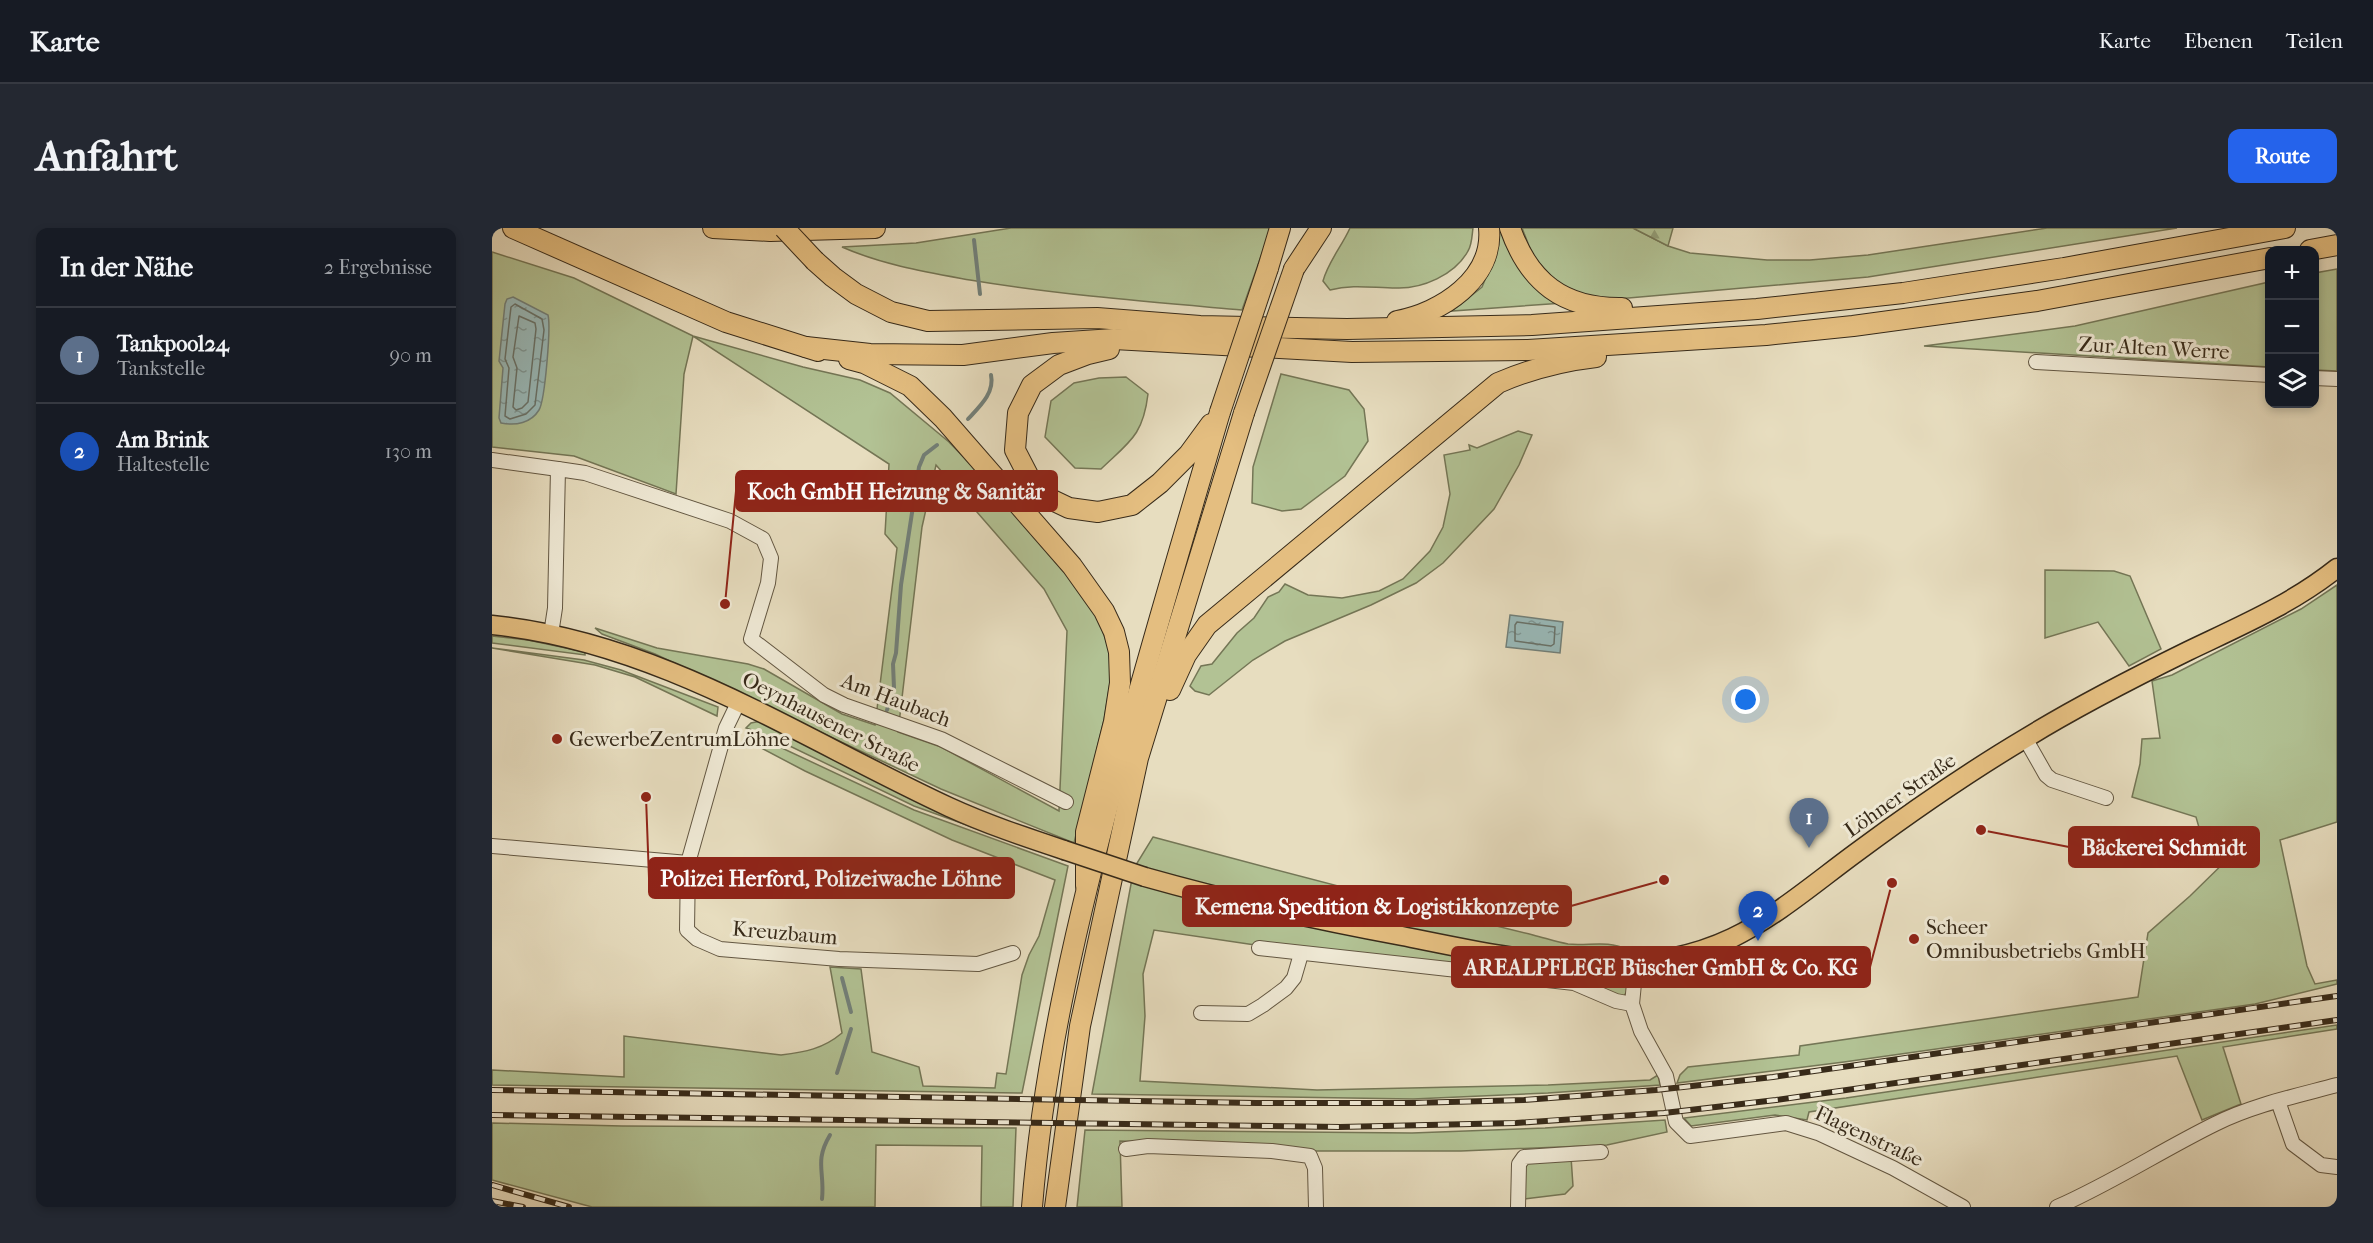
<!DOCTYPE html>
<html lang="de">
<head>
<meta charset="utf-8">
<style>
  body { margin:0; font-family:"IM FELL French Canon",serif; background:#242831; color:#f1f3f6 }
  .controls { position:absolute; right:18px; top:18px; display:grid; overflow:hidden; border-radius:12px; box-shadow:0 3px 9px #0003 }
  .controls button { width:54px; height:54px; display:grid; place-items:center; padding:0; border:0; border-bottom:2px solid #363941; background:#171b24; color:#f1f3f6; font:30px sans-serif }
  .you { position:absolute; left:1254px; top:472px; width:21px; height:21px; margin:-15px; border:4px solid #fff; border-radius:50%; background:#1a73e8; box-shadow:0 0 0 9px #1a73e833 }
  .badge { display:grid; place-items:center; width:39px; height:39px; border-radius:50%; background:#2563eb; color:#fff; font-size:20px; font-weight:700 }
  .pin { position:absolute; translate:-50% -50px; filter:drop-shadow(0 2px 3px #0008) }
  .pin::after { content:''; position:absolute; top:32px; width:21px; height:18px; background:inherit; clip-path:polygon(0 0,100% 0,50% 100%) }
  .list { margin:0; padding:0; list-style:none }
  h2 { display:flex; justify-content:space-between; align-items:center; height:78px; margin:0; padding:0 24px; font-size:26px }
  h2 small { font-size:20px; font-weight:400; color:#9ea1a6 }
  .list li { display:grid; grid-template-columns:39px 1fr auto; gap:18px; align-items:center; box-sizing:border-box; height:96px; padding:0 24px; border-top:2px solid #363941 }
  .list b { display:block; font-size:22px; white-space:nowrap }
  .list p { margin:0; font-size:20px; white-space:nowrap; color:#9ea1a6 }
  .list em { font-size:20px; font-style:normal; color:#9ea1a6 }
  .icon { flex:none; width:33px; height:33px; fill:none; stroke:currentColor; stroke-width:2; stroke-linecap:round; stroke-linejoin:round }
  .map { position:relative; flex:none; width:1845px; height:979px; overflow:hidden; border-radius:12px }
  header { display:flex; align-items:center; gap:36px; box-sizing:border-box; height:84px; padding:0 30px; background:#171b24; border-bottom:2px solid #363941 }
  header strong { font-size:28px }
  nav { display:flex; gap:33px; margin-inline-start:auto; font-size:21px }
  .intro { display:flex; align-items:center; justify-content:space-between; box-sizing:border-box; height:144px; padding:0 36px }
  h1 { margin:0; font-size:42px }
  .button { padding:15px 27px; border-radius:12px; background:#2563eb; color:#fff; font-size:21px; font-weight:700 }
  main { display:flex; gap:36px; padding:0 36px }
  aside { flex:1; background:#171b24; border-radius:12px; box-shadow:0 3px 9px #0003 }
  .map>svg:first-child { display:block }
</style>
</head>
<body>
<header>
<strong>Karte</strong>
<nav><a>Karte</a><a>Ebenen</a><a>Teilen</a></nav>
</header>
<div class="intro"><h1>Anfahrt</h1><a class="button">Route</a></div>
<main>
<aside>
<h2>In der Nähe<small>2 Ergebnisse</small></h2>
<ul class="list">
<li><span class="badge" style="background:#5c6f8a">1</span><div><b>Tankpool24</b><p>Tankstelle</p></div><em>90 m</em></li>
<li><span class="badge" style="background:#1a4fb4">2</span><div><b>Am Brink</b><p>Haltestelle</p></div><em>130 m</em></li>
</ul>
</aside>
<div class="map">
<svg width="1845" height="979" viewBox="0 0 1845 979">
  <defs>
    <pattern id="forest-firs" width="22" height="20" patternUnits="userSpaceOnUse" patternTransform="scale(1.5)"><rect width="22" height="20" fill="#b2c294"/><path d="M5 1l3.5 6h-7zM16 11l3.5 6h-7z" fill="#929e78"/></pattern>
    <pattern id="water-ripples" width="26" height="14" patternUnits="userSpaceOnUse" patternTransform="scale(1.5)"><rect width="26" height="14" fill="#99baba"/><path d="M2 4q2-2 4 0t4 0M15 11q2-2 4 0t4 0" fill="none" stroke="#7e9796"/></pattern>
  </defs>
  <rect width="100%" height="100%" fill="#e7ddbf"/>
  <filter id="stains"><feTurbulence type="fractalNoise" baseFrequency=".00333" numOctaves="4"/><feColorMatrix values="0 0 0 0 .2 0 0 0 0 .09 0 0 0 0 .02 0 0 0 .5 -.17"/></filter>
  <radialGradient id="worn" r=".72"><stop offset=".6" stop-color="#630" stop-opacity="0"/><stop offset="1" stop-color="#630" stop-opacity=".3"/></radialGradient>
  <!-- green -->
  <g fill="#b2c294" stroke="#747656" stroke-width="1.5" fill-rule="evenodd">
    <path d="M519,0H779L750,82C659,74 568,67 478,52C434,44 391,37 350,19L424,15Z"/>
    <path d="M858,0H981C980,7 980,17 976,23C963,47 930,61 904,60C881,60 861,56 838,62L831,53C836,34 850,18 858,0Z"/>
    <path d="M1005,0H1011C1018,33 1039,63 1072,75L960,83L990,59L1002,30Z"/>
    <polygon points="1030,0 1141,0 1176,18 1198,25 1275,32 1318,32 1376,27 1555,0 1685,0 1376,49 1125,71 1095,68 1065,55 1041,28"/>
    <path d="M0,24L82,50L201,108L311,139L368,152L398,165L457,214L483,241L571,338L607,392L617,422L619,449L612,492L582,615L449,561L163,426L110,406L103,400L165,420L256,436L272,441L350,486L383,497L405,320L393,306L397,236L201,108L192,146L184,266L82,228L0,219ZM444,237L552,361L575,403L567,583L449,519L406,504L430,299Z"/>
    <polygon points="1845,41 1845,143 1823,142 1823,45"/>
    <polygon points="1777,54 1777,139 1432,118 1583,98"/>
    <polygon points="789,146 857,162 872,181 876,213 853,248 809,281 790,283 760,275 761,239"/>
    <path d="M634,149L656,166C651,208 637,214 609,241L583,240L553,209L559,173L582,155L607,150Z"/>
    <polygon points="1026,203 1040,207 1027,237 1002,281 951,335 924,355 879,377 793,413 761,432 717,467 703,463 698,458 709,438 720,436 745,405 762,390 776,369 787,364 793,356 816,367 850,370 887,363 911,351 938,323 951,299 958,266 952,227 978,222 977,217 985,220"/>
    <polygon points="1553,342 1622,343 1638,348 1669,421 1637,438 1606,394 1553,410"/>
    <polygon points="1845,357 1845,594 1788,612 1815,738 1823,756 1845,752 1845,756 1763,776 1352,834 1185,855 1188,847 1196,839 1307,827 1308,818 1646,769 1656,705 1698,668 1746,621 1708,603 1704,589 1640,569 1648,536 1650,511 1668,510 1660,453 1680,447 1809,381"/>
    <polygon points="0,408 36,412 93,424 93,427 0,415"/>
    <polygon points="0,420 92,432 129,442 226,479 225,488 143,449 103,437"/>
    <polygon points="269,493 508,609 422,578 277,508 254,500 259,495"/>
    <path d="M256,507L275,513L422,582L576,638L530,865L0,857V842L132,849V808L289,827C313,824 331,821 350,805L338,739L369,741L380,824L427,839L431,858L503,860L505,845L514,846L530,747L537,727L547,708L563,652L460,612L313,543L252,511Z"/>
    <path d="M661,609C787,643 914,676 1041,707C1053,710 1065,714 1076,716C1096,718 1116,712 1134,721L1137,761L1131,769L1117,764L1091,751L770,718L662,702L651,746L653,788L648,853L825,862L1056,857L1158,852L1166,847L1168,857L1056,865L921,871L600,866L642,640Z"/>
    <polygon points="1845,797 1845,801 1731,819 1749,876 1710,892 1685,828 1317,884 1315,892 1283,887 1199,898 1192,890 1354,870"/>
    <polygon points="1173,892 1175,904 1115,917 969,923 819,923 780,918 628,913 630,979 585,979 593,902 920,905 1053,900"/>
    <polygon points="0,895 130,898 524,900 521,979 489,979 490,918 384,917 383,979 100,979 0,952"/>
    <polygon points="1079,929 1081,958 1073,966 1032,971 1032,938 1038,932"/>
  </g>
  <!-- forest -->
  <polygon fill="url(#forest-firs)" stroke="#747656" stroke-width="1.5" points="1141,0 1181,0 1176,18"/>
  <!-- water -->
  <g fill="url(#water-ripples)" stroke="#72807a" stroke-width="1.5">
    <path d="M21,69L56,87C59,99 53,172 47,182C39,195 24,198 9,195L7,190L11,140L7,133L13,76L15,71Z"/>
    <polygon points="1018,387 1071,394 1068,425 1014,419"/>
  </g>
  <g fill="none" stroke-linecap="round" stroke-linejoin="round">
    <!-- shore -->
    <g stroke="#68726a" stroke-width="1.5">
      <polygon points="23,76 50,91 52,102 43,177 34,186 18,191 13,188 17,140 13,131 19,79"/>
      <polygon points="27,88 43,95 44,101 36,174 30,180 24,182 21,179 25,140 21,129"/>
      <polygon points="1025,394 1063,399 1062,416 1059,418 1023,413 1023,397"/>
    </g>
    <!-- stream -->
    <g stroke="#72807a" stroke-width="4">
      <polyline points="482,12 488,66"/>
      <path d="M476,191C487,179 503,165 499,147"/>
      <polyline points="395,482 402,460 401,436 404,425 409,357 427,239 432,227 445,217"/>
      <polyline points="350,750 359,784"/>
      <polyline points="345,845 359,801"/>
      <path d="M330,971C333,943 322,934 338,907"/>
    </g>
    <defs>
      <g id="minor">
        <polyline points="1544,134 1778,147"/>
        <polyline points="1822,150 1845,151"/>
        <polyline points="0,232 66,241"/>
        <polyline points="59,406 63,380 66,241 93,245 238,293 271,311 279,330 276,355 259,411 332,467 352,477 449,511 574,574"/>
        <polyline points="247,473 234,500 196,635 195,702 205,711 228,721 347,731 486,736 521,725"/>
        <polyline points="1533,510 1554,547 1560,552 1614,570"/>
        <polyline points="0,618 196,635"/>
        <polyline points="767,720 1082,755 1124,773 1140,776"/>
        <polyline points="1144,735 1140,776 1149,803 1174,848 1184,894 1198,908 1294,895 1326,905 1401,940 1471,979"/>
        <polyline points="709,785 756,786 771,777 794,760 802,750 809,726"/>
        <polyline points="1786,873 1801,916 1829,937 1845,939"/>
        <polyline points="634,921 656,918 780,923 818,928 823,940 824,979"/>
        <polyline points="1026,979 1027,936 1032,929 1109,924"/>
        <path d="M1565,979C1620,955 1670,922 1723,896C1761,877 1804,868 1845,857"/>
      </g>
      <g id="major">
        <path d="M0,397C168,414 308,510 457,579C494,596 533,609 572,622"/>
        <path d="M653,649C738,673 823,692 910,708C1016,729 1137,759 1240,710C1285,688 1324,654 1365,624C1419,584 1475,545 1534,510C1586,478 1641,450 1696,423C1748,398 1800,376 1845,340"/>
      </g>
      <g id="highway">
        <polyline points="21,0 234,94 326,123"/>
        <polyline points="221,0 278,3 383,0"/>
        <path d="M1018,0C1037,54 1071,81 1130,80"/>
        <polyline points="1818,22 1845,17"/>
        <polyline points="323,33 341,49 364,66 399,84 436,93 605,90 708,98 855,101 1040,97 1265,81 1411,65 1572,40 1793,0"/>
        <polyline points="776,40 788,0"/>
        <polyline points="802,41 829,0"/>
        <path d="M905,93C949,85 1002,51 997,0"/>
        <polyline points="314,119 378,126 471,127 561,115 622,111 860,124 1036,122 1274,107 1361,98 1545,73 1778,30"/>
        <polyline points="617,121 596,126 567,137 540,157 526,185 523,222 538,251 556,270 577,280 606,284 640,277 668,255 697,226 719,196"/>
        <polyline points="357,131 372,135 418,158 451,190 580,338 612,383 622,404 627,424 628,455 622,494 594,604 594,658"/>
        <path d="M678,462L694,427L715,397L1006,155C1038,141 1069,133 1104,129"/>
        <path d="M540,979C551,841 582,707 617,573C651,443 690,314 728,184"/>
        <polyline points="563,979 588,798 646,530 752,185"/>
      </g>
    </defs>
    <!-- minor casing -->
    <use href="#minor" stroke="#635742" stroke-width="16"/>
    <!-- major casing -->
    <use href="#major" stroke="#372a19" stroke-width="21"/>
    <!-- highway casing -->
    <use href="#highway" stroke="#372a19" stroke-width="22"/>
    <!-- minor -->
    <use href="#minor" stroke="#efe9d5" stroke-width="14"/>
    <!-- major -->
    <use href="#major" stroke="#e4be80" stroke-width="18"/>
    <!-- highway -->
    <use href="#highway" stroke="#e4be80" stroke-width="20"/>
    <defs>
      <g id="rail">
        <polyline points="0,862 764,875 920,875 1032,872 1164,862 1281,849 1845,768"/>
        <polyline points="0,887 848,899 1024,895 1172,885 1284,872 1845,792"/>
        <polyline points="0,957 77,979"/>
        <polyline points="0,973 31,979"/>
      </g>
    </defs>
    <!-- rail casing -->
    <use href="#rail" stroke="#372a19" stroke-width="6"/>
    <!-- rail -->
    <use href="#rail" stroke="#efe9d5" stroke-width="4" stroke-dasharray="11" stroke-linecap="butt"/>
    <defs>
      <polyline id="major-bridge" points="572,622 653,649"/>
      <g id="highway-bridge">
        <polyline points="292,0 323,33"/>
        <polyline points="728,184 776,40"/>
        <polyline points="752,185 802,41"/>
      </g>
    </defs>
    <!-- major-bridge casing -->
    <use href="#major-bridge" stroke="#372a19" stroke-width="21" stroke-linecap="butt"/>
    <!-- highway-bridge casing -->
    <use href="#highway-bridge" stroke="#372a19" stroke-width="22" stroke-linecap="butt"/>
    <!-- major-bridge -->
    <use href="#major-bridge" stroke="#e4be80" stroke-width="18"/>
    <!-- highway-bridge -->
    <use href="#highway-bridge" stroke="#e4be80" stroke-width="20"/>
  </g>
  <!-- markers -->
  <g fill="#8f2418" stroke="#efe9d5" stroke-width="2">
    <circle cx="65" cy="511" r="6"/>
    <circle cx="1422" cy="711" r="6"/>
  </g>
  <g text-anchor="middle" stroke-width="6" stroke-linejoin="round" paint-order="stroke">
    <!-- street labels -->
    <g font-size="21" fill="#372a19" stroke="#efe9d5">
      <text transform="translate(1662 120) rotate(3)" y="7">Zur Alten Werre</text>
      <text transform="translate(404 472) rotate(21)" y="7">Am Haubach</text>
      <text transform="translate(339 494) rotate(27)" y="7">Oeynhausener Straße</text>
      <text transform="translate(1408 567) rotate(-35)" y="7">Löhner Straße</text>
      <text transform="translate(293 705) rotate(5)" y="7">Kreuzbaum</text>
      <text transform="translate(1377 908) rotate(25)" y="7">Flagenstraße</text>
    </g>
    <!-- poi labels -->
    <g font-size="21" fill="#372a19" stroke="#efe9d5" text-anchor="start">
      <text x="77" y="518">GewerbeZentrumLöhne</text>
      <text x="1434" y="706">Scheer<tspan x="1434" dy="24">Omnibusbetriebs GmbH</tspan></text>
    </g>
  </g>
  <!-- callouts -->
  <path fill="none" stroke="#8f2418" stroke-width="2" d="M233 376L244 263M1489 602L1577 619M154 569L157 650M1172 652L1079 678M1400 655L1378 739"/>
  <g fill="#8f2418" stroke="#efe9d5" stroke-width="2">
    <circle cx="233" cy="376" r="6"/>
    <circle cx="1489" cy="602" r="6"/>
    <circle cx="154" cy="569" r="6"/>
    <circle cx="1172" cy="652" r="6"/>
    <circle cx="1400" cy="655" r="6"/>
  </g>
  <g fill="#8f2418" stroke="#8f2418" stroke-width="2">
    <rect x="244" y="243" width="321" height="40" rx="6"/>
    <rect x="1577" y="599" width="190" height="40" rx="6"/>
    <rect x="157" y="630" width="365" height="40" rx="6"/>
    <rect x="691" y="658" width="388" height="40" rx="6"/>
    <rect x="960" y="719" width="418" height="40" rx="6"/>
  </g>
  <g font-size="22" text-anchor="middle" font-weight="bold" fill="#fff">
    <text x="404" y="271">Koch GmbH Heizung &amp; Sanitär</text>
    <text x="1672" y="627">Bäckerei Schmidt</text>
    <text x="339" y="658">Polizei Herford, Polizeiwache Löhne</text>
    <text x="885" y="686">Kemena Spedition &amp; Logistikkonzepte</text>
    <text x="1169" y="747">AREALPFLEGE Büscher GmbH &amp; Co. KG</text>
  </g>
  <rect width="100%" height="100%" filter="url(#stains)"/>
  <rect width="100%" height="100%" fill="url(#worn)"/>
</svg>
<div class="controls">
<button>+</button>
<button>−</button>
<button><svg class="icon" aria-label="layers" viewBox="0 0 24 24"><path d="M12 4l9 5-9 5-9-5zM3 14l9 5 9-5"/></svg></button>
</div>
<div class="you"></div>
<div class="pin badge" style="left:1317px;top:620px;background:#5c6f8a">1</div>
<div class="pin badge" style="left:1266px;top:713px;background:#1a4fb4">2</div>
</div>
</main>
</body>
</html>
